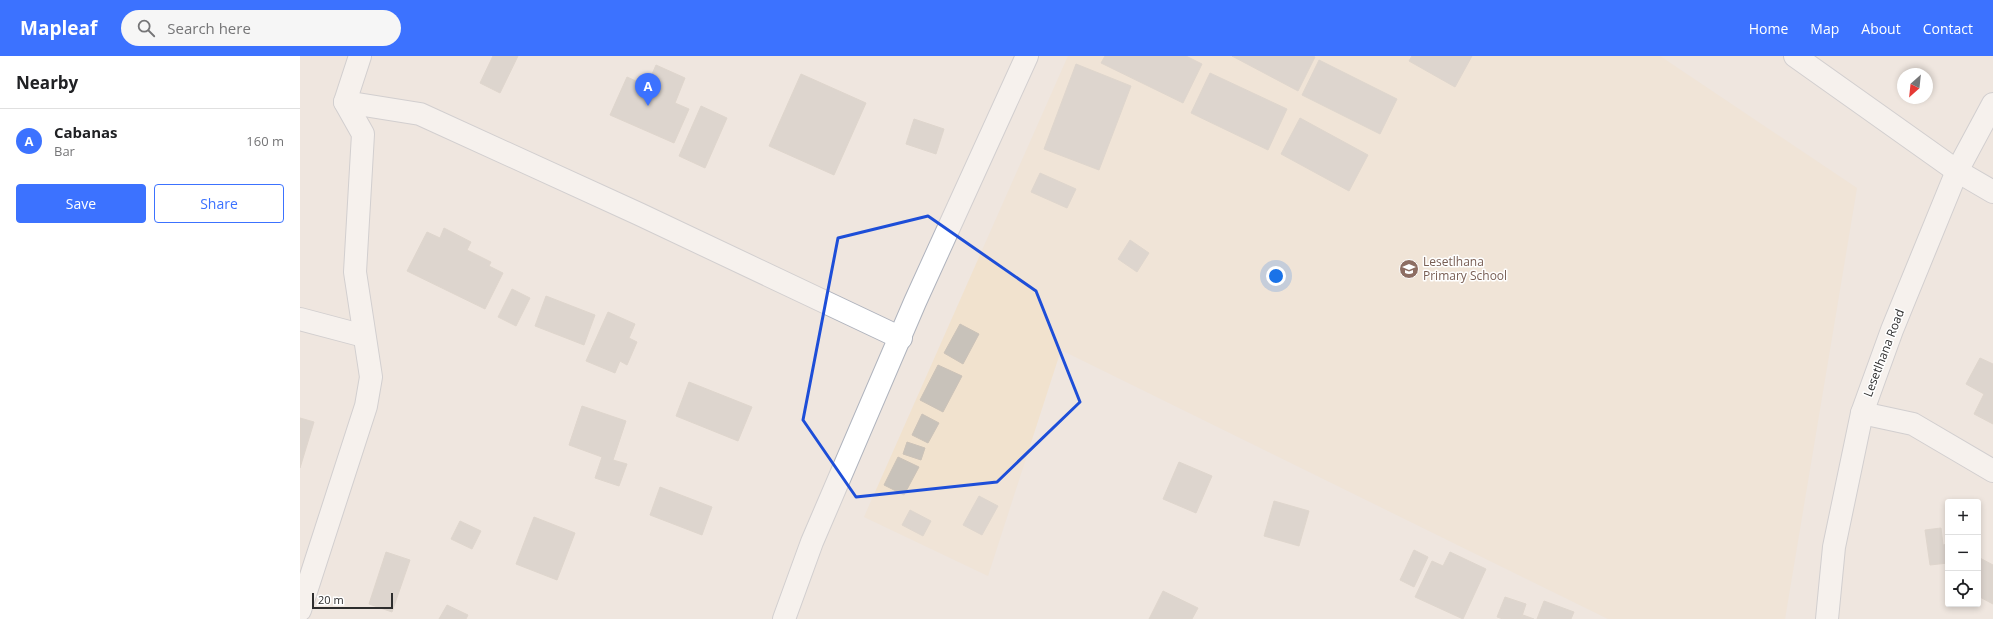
<!DOCTYPE html>
<html lang="en">
<head>
<meta charset="utf-8">
<style>
  body { margin:0; font-family:"Open Sans",sans-serif; background:#f6f6f6; color:#202124 }
  .controls { position:absolute; right:12px; bottom:12px; display:grid; overflow:hidden; border-radius:4px; box-shadow:0 2px 6px #0003 }
  .controls button { width:36px; height:36px; display:grid; place-items:center; padding:0; border:0; border-bottom:1px solid #e0e0e0; background:#fff; color:#202124; font:20px sans-serif }
  .compass { position:absolute; left:1597px; top:12px; width:36px; height:36px; border-radius:50%; background:#fff; box-shadow:0 2px 6px #0003; rotate:207deg }
  .scale { position:absolute; left:12px; bottom:10px; width:81px; box-sizing:border-box; padding-left:4px; border:2px solid #2d2d2d; border-top:0; font-size:11px; line-height:14px; white-space:nowrap; color:#2d2d2d; -webkit-text-stroke:3px #fff; paint-order:stroke }
  .you { position:absolute; left:976px; top:220px; width:14px; height:14px; margin:-10px; border:3px solid #fff; border-radius:50%; background:#1a73e8; box-shadow:0 0 0 6px #1a73e833 }
  .badge { display:grid; place-items:center; width:26px; height:26px; border-radius:50%; background:#3c72ff; color:#fff; font-size:13px; font-weight:700 }
  .pin { position:absolute; translate:-50% -33px; filter:drop-shadow(0 1px 2px #0008) }
  .pin::after { content:''; position:absolute; top:21px; width:14px; height:12px; background:inherit; clip-path:polygon(0 0,100% 0,50% 100%) }
  .list { margin:0; padding:0; list-style:none }
  h2 { display:flex; justify-content:space-between; align-items:center; height:52px; margin:0; padding:0 16px; font-size:17px }
  h2 small { font-size:13px; font-weight:400; color:#757577 }
  .list li { display:grid; grid-template-columns:26px 1fr auto; gap:12px; align-items:center; box-sizing:border-box; height:64px; padding:0 16px; border-top:1px solid #e0e0e0 }
  .list b { display:block; font-size:15px; white-space:nowrap }
  .list p { margin:0; font-size:13px; white-space:nowrap; color:#757577 }
  .list em { font-size:13px; font-style:normal; color:#757577 }
  .actions { display:flex; gap:8px; padding:12px 16px }
  .actions a { flex:1; padding:9px 0; border:1px solid #3c72ff; border-radius:4px; text-align:center; font-size:14px; color:#3c72ff }
  .actions .main { background:#3c72ff; color:#fff }
  .icon { flex:none; width:22px; height:22px; fill:none; stroke:currentColor; stroke-width:2; stroke-linecap:round; stroke-linejoin:round }
  .map { position:relative; flex:none; width:1693px; height:563px; overflow:hidden }
  header { display:flex; align-items:center; gap:24px; box-sizing:border-box; height:56px; padding:0 20px; background:#3c72ff; color:#fff }
  header strong { font-size:19px }
  nav { display:flex; gap:22px; margin-inline-start:auto; font-size:14px }
  .search { width:280px; height:36px; background:#f6f6f6; display:flex; align-items:center; gap:10px; box-sizing:border-box; padding:0 14px; border-radius:22px; color:#757577; font-size:15px }
  main { display:flex }
  aside { flex:1; background:#fff }
  .map>svg:first-child { display:block }
</style>
</head>
<body>
<header>
<strong>Mapleaf</strong>
<div class="search"><svg class="icon" aria-label="search" viewBox="0 0 24 24"><circle cx="10" cy="10" r="6"/><path d="M15 15l6 6"/></svg>Search here</div>
<nav><a>Home</a><a>Map</a><a>About</a><a>Contact</a></nav>
</header>
<main>
<aside>
<h2>Nearby<small></small></h2>
<ul class="list">
<li><span class="badge">A</span><div><b>Cabanas</b><p>Bar</p></div><em>160 m</em></li>
</ul>
<div class="actions"><a class="main">Save</a><a>Share</a></div>
</aside>
<div class="map">
<svg width="1693" height="563" viewBox="0 0 1693 563">
  <rect width="100%" height="100%" fill="#efe6df"/>
  <!-- education -->
  <polygon fill="#f1e2ce" points="768,0 1360,0 1557,132 1485,563 1308,563 761,294 688,520 564,461"/>
  <!-- building -->
  <g fill="#c8c2ba" stroke="#cbc2b8">
    <polygon points="193,0 218,0 200,37 180,27"/>
    <polygon points="805,0 886,0 902,8 883,47 801,7"/>
    <polygon points="932,0 1013,0 1015,1 998,35"/>
    <polygon points="1112,0 1172,0 1155,31 1109,5"/>
    <polygon points="1019,4 1097,43 1080,78 1002,39"/>
    <polygon points="776,8 831,30 799,114 744,93"/>
    <polygon points="356,9 385,22 375,47 389,53 374,87 310,59 327,21 347,30"/>
    <polygon points="910,17 987,53 968,94 891,57"/>
    <polygon points="501,18 566,47 534,119 469,90"/>
    <polygon points="401,50 427,62 405,112 379,100"/>
    <polygon points="1000,62 1068,99 1049,135 981,98"/>
    <polygon points="614,63 644,73 636,98 606,88"/>
    <polygon points="740,117 776,133 767,152 731,136"/>
    <polygon points="144,172 171,186 167,194 191,206 189,210 203,217 185,253 107,215 127,176 140,182"/>
    <polygon points="830,184 849,197 837,216 818,203"/>
    <polygon points="212,233 230,242 216,270 198,261"/>
    <polygon points="246,240 295,259 284,289 235,270"/>
    <polygon points="308,256 335,268 329,282 337,286 327,309 320,305 315,317 286,305"/>
    <polygon points="660,268 679,278 663,308 644,297"/>
    <polygon points="1680,302 1693,308 1693,368 1674,358 1684,338 1666,328"/>
    <polygon points="638,309 662,320 643,356 620,344"/>
    <polygon points="389,326 452,351 438,385 376,360"/>
    <polygon points="282,350 326,365 313,404 327,408 319,430 295,422 302,401 269,389"/>
    <polygon points="622,358 639,367 628,387 612,379"/>
    <polygon points="0,362 14,366 0,412"/>
    <polygon points="607,386 625,392 621,404 603,398"/>
    <polygon points="598,401 619,411 604,439 584,429"/>
    <polygon points="879,406 912,420 896,457 863,443"/>
    <polygon points="360,431 412,451 402,479 350,459"/>
    <polygon points="679,440 698,450 682,479 663,469"/>
    <polygon points="974,445 1009,455 999,490 964,480"/>
    <polygon points="610,454 631,465 623,480 602,469"/>
    <polygon points="234,461 275,477 257,524 216,508"/>
    <polygon points="160,465 181,475 172,493 151,483"/>
    <polygon points="1641,472 1643,489 1648,488 1648,507 1630,509 1625,474"/>
    <polygon points="1114,494 1128,501 1114,531 1100,524"/>
    <polygon points="86,496 110,504 92,556 69,548"/>
    <polygon points="1150,496 1186,513 1163,563 1115,541 1132,505 1143,510"/>
    <polygon points="1678,501 1693,509 1693,548 1678,540"/>
    <polygon points="863,535 898,552 892,563 849,563"/>
    <polygon points="1205,541 1226,548 1221,563 1203,563 1197,561"/>
    <polygon points="1244,545 1274,556 1271,563 1237,563"/>
    <polygon points="147,549 168,559 166,563 139,563"/>
    <polygon points="1223,559 1234,563 1221,563"/>
  </g>
  <g fill="none" stroke-linecap="round" stroke-linejoin="round">
    <defs>
      <g id="street">
        <polyline points="45,46 120,58 339,158 601,282"/>
        <polyline points="0,263 64,280"/>
        <polyline points="1562,357 1613,368 1693,415"/>
        <polyline points="0,554 66,350 71,321 55,216 63,78 45,46 60,0"/>
        <polyline points="484,563 512,486 615,246 727,0"/>
      </g>
      <g id="secondary">
        <polyline points="1495,0 1657,115 1693,136"/>
        <polyline points="1527,563 1534,491 1562,357 1592,274 1657,115 1693,48"/>
      </g>
    </defs>
    <!-- street casing -->
    <use href="#street" stroke="#afb3bd" stroke-width="24"/>
    <!-- secondary casing -->
    <use href="#secondary" stroke="#afb3bd" stroke-width="24"/>
    <!-- street -->
    <use href="#street" stroke="#fff" stroke-width="22"/>
    <!-- secondary -->
    <use href="#secondary" stroke="#fff" stroke-width="22"/>
  </g>
  <!-- marked area -->
  <path d="M0 0H1693V563H0ZM628,160L736,235L780,346L697,426L556,441L503,364L538,182Z" fill="#efe6df" fill-opacity=".55" fill-rule="evenodd"/>
  <path fill="none" stroke="#1d4ed8" stroke-width="3" stroke-linejoin="round" d="M628,160L736,235L780,346L697,426L556,441L503,364L538,182Z"/>
  <!-- icons -->
  <defs>
    <symbol id="school-disc" viewBox="-11 -11 22 22"><circle r="9.5" fill="#8d6e63" stroke="#fff"/><path d="M0-5L7-2L0 1L-7-2ZM-4 1L0 2.5L4 1V4Q0 6-4 4Z" fill="#fff"/></symbol>
  </defs>
  <g fill-rule="evenodd">
    <use href="#school-disc" x="1098" y="202" width="22" height="22"/>
  </g>
  <g text-anchor="middle" stroke-width="3" stroke-linejoin="round" paint-order="stroke">
    <!-- education labels -->
    <g font-size="12" fill="#785e54" stroke="#fff" text-anchor="start">
      <text x="1123" y="210">Lesetlhana<tspan x="1123" dy="14">Primary School</tspan></text>
    </g>
    <!-- street labels -->
    <g font-size="12" fill="#2d2d2d" stroke="#fff">
      <text transform="translate(1584 297) rotate(-69)" y="4">Lesetlhana Road</text>
    </g>
  </g>
</svg>
<div class="controls">
<button>+</button>
<button>−</button>
<button><svg class="icon" aria-label="locate" viewBox="0 0 24 24"><circle cx="12" cy="12" r="6"/><path d="M12 2v4M12 18v4M2 12h4M18 12h4"/></svg></button>
</div>
<svg class="compass" viewBox="-18 -18 36 36"><path d="M0-13l5 13h-10z" fill="#e53935"/><path d="M0 13l5-13h-10z" fill="#757577"/></svg>
<div class="scale">20 m</div>
<div class="you"></div>
<div class="pin badge" style="left:348px;top:50px">A</div>
</div>
</main>
</body>
</html>
